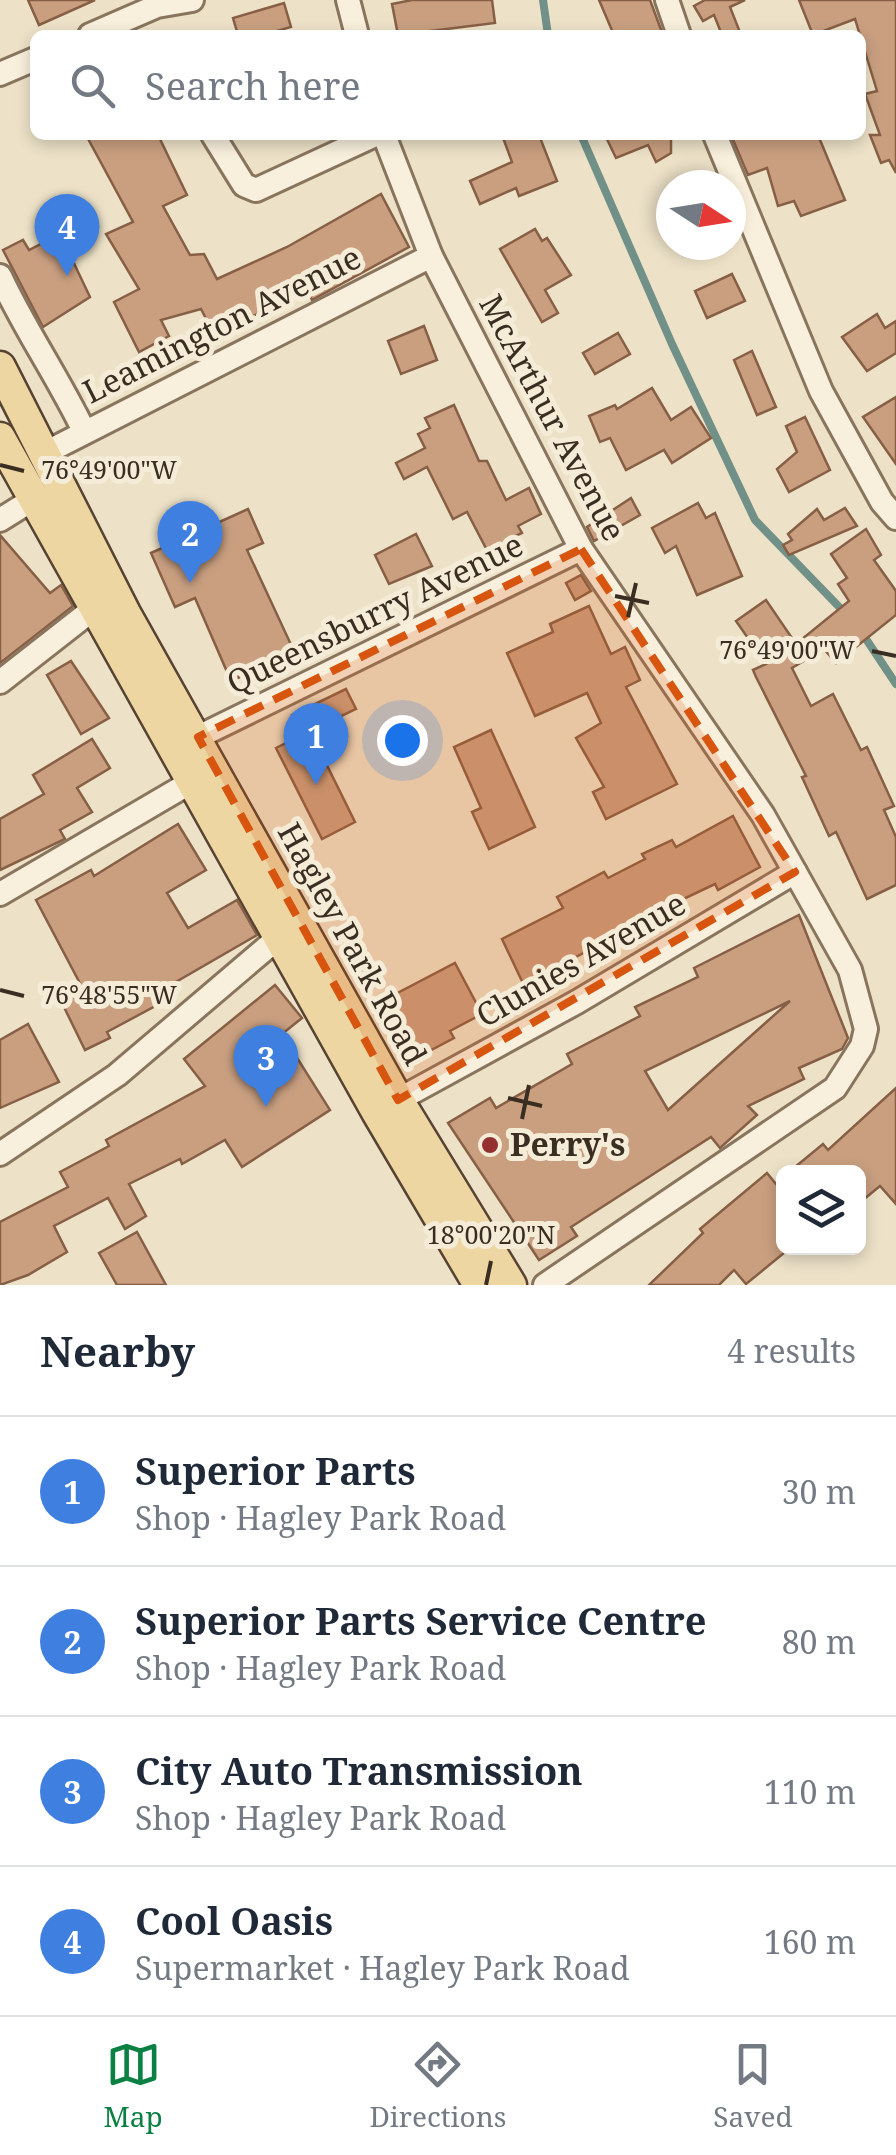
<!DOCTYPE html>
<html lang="en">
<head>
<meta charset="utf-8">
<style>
  body { margin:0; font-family:"Noto Serif",serif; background:#f2f2f3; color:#1f2937 }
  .controls { position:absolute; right:30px; bottom:30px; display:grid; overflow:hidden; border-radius:15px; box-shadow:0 5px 15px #0003 }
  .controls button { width:90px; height:90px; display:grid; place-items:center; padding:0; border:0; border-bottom:2px solid #e0e1e3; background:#fff; color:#1f2937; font:50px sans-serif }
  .compass { position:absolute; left:656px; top:170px; width:90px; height:90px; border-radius:50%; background:#fff; box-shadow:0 5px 15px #0003; rotate:102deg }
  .you { position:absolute; left:402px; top:740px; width:35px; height:35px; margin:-25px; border:8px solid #fff; border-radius:50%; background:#1a73e8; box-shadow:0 0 0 15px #1a73e833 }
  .badge { display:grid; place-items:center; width:65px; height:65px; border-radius:50%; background:#0b8043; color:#fff; font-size:32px; font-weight:700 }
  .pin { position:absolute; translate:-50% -82px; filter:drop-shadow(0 2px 5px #0008) }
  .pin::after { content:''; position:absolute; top:52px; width:35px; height:30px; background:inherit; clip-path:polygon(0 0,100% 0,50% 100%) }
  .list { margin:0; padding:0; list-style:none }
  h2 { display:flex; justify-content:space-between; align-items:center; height:130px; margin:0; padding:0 40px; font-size:42px }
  h2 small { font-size:32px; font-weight:400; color:#747a83 }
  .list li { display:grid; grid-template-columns:65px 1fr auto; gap:30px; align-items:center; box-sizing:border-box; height:150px; padding:0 40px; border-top:2px solid #e0e1e3 }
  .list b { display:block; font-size:38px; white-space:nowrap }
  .list p { margin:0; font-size:32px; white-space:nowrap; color:#747a83 }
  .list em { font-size:32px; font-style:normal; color:#747a83 }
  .icon { flex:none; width:55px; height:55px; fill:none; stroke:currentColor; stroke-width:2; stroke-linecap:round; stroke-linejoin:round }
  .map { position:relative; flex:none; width:896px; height:1285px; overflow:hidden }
  .search { position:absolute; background:#fff; box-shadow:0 5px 15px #0003; left:30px; right:30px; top:30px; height:110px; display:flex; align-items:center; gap:25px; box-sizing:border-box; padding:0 35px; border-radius:15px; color:#747a83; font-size:38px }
  .sheet { height:730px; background:#fff }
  nav { display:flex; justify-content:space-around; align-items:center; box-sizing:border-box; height:140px; border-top:2px solid #e0e1e3; background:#fff; font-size:28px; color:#747a83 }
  nav a { display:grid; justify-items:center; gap:5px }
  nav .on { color:#0b8043 }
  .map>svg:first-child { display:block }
</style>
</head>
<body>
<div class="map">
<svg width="896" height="1285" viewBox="0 0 896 1285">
  <rect width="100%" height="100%" fill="#ede2c8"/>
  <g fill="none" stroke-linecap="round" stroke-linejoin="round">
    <!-- stream -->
    <g stroke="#709088" stroke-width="8">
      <polyline points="543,0 548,35"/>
      <polyline points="581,135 672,344 755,520 847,615"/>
      <polyline points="862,633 896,684"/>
    </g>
  </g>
  <!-- building -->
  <g fill="#c99f80" stroke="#875f45" stroke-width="2.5" fill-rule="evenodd">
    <polygon points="28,0 95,0 39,25"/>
    <polygon points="412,0 492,0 495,23 398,35 392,4"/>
    <polygon points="599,0 650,0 663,35 614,35"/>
    <polygon points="705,0 745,0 730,7 741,35 722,35 714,15 703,21 694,6"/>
    <polygon points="799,0 896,0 896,173 889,160 881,163 870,135 880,135 865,94 877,91 855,19 813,35"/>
    <polygon points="284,3 291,27 263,35 238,35 233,18"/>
    <polygon points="86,135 158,135 187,195 163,206 190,255 204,254 217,279 287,247 381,194 409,247 312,300 308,291 240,322 243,328 218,342 201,309 161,320 169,336 139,352 114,302 139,289 106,234 133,222"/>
    <polygon points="502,135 539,135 557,181 519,196 516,188 480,204 470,181 512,162"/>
    <polygon points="605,135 671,135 671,153 656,162 648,145 616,158"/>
    <polygon points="731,135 818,135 845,200 801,216 794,201 778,206 767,168 748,175"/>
    <polygon points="535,229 542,241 547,238 571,275 545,290 558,313 542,322 500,249"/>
    <polygon points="60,234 90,297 43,327 3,250 23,240 29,250"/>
    <polygon points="732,274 745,301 707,318 695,291"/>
    <polygon points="877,314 885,328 896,321 896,353 867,371 842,337"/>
    <polygon points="424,326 437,360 401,374 388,341"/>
    <polygon points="618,333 630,354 595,374 583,353"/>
    <polygon points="752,351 776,407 757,415 734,360"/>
    <polygon points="652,388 671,420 691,407 711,438 672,463 664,450 626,470 610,438 600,442 589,416 615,405 617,409"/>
    <polygon points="896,397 896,464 863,417"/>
    <polygon points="454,405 479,461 487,461 506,500 529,488 541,514 518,526 522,533 511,538 513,542 489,554 467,512 453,519 427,467 404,479 396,463 425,448 418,434 430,428 425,418"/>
    <polygon points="805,417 830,470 789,492 777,469 797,452 786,426"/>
    <polygon points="631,498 640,515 594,541 587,527"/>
    <polygon points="698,503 706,518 715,513 742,576 697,595 676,546 665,553 652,528"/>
    <polygon points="845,508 857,526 789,555 783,545 792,540 788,534 817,509 824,520"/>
    <polygon points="248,509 263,543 247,550 300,664 264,680 258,669 231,681 195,598 175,607 151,553"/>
    <polygon points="866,529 881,555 874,560 896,591 896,615 836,663 824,649 792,668 811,706 833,694 861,750 867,747 894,806 884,810 896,837 896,885 867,899 836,832 829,836 802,777 806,776 756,677 753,670 766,664 736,621 766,600 796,644 849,601 838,584 847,578 831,554"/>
    <polygon points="416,534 432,566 389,584 375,555"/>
    <polygon points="0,535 50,593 61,585 73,606 0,663"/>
    <polygon points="581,575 591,591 575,600 566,583"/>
    <polygon points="589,606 611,654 625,647 640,680 626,687 677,784 606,819 593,792 604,787 576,738 601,723 587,693 535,716 507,653 553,632 550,624"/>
    <polygon points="71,661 109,718 81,734 47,675"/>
    <polygon points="346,689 356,709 302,735 292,715"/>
    <polygon points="491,730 535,827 489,849 472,812 481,808 454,747"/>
    <polygon points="310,731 355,822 322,839 276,748"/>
    <polygon points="92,739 110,768 77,788 92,812 60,830 65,839 0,870 0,819 44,794 33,775"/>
    <polygon points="733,816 760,867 718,890 715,884 660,910 662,913 566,962 572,974 529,996 502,939 563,908 557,897 604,872 608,878 645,859 642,854 672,840 676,847"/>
    <polygon points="178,824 206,870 167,893 188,928 237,900 257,935 169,986 174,996 107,1032 110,1038 85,1050 62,1003 84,991 36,900 91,870 94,876"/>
    <path d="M799,915L848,1038L842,1049L799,1068L804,1079L748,1106L757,1115L720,1148L711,1137L571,1227L577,1236L539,1260L448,1123L490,1098L496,1108L572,1064L567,1054L640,1016L635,1007L698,977L694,968ZM790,1001L668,1110L645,1071Z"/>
    <polygon points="455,963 482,1014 450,1031 454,1038 416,1058 386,999"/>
    <polygon points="275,985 302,1018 282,1034 330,1110 242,1167 225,1140 182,1164 180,1159 129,1184 146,1216 125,1229 108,1198 54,1226 67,1252 28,1275 0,1285 0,1222 68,1187 60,1172 109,1146 106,1140 205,1086 184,1059"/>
    <polygon points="28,1024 59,1082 0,1108 0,1040"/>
    <polygon points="896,1088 896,1204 880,1186 858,1204 858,1172 789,1172 823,1144 828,1150"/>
    <polygon points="767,1173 776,1184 784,1177 784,1253 746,1284 734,1270 719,1285 649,1285 703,1233 700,1229"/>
    <polygon points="137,1232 166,1285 117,1285 99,1253"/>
  </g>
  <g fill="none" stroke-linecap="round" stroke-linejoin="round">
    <defs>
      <g id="minor">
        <polyline points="348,0 357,35"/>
        <polyline points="667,0 679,35"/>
        <polyline points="90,35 157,6 192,0"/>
        <polyline points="0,74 35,59"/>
        <polyline points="213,135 244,185 256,190 375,135"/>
        <polyline points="384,135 431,256 581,549 763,815 850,970 866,1029 862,1046 835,1088 545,1285"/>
        <polyline points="715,135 821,391 882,502 896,518"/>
        <path d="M0,276C25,330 58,377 84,431"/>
        <polyline points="43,454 431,256"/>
        <polyline points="0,520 32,500"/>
        <polyline points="0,682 92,610"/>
        <polyline points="198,737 581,549"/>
        <polyline points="0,894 193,781"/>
        <polyline points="398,1100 577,1002 795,872"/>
        <polyline points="0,1154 117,1075 278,938"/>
      </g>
      <g id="major">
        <polyline points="0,367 125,613 398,1100 511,1285"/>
        <polyline points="0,438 377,1112 479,1285"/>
      </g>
    </defs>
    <!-- minor casing -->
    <use href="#minor" stroke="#89755e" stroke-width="28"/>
    <!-- major casing -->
    <use href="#major" stroke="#574332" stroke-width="35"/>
    <!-- minor -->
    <use href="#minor" stroke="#f8efdc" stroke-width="22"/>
    <!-- major -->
    <use href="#major" stroke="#eed6a3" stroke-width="30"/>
  </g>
  <!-- marked area -->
  <path fill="#d7550e" fill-opacity="0.2" stroke="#d7550e" stroke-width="8" stroke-dasharray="20 12" stroke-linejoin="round" d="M581,549L795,872L398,1100L198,737Z"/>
  <!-- ticks -->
  <path fill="none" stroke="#3a2d21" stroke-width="4" d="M0,465L24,471M615,596L649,603M628,617L636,583M872,651L896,656M0,990L24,996M508,1098L542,1106M522,1119L529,1085M486,1285L491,1261"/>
  <!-- markers -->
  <circle fill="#953031" stroke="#f5ecd8" stroke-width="4" cx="490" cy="1145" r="10"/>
  <g text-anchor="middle" stroke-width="10" stroke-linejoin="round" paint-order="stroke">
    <!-- street labels -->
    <g font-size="32" fill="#3a2d21" stroke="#f5ecd8">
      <text transform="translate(222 325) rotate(-27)" y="11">Leamington Avenue</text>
      <text transform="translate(552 418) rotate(62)" y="11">McArthur Avenue</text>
      <text transform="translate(375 614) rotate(-26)" y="11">Queensburry Avenue</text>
      <text transform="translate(352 944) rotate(61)" y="11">Hagley Park Road</text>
      <text transform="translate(581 960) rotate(-30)" y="11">Clunies Avenue</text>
    </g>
    <!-- poi labels -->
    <g font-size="32" font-weight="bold" fill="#3a2d21" stroke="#f5ecd8" text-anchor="start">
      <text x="510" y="1156">Perry's</text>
    </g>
  </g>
  <g font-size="25" text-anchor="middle" fill="#3a2d21" stroke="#f5ecd8" stroke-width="10" stroke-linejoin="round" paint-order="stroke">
    <text x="109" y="479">76°49'00"W</text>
    <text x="787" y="659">76°49'00"W</text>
    <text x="109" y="1004">76°48'55"W</text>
    <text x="491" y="1244">18°00'20"N</text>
  </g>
</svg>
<div class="controls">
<button><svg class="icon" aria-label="layers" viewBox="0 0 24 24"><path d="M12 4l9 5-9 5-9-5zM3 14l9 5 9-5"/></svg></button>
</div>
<svg class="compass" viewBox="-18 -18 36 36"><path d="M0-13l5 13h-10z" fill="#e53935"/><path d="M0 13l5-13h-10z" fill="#747a83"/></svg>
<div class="you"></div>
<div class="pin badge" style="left:316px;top:785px;background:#3f7fe0">1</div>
<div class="pin badge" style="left:190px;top:583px;background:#3f7fe0">2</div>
<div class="pin badge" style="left:266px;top:1107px;background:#3f7fe0">3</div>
<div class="pin badge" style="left:67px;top:276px;background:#3f7fe0">4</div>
<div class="search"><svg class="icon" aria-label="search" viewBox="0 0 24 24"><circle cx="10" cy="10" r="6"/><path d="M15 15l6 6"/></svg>Search here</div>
</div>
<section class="sheet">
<h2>Nearby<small>4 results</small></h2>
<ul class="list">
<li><span class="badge" style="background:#3f7fe0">1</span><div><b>Superior Parts</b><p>Shop · Hagley Park Road</p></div><em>30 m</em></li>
<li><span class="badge" style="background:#3f7fe0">2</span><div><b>Superior Parts Service Centre</b><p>Shop · Hagley Park Road</p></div><em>80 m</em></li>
<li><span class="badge" style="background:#3f7fe0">3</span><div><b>City Auto Transmission</b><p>Shop · Hagley Park Road</p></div><em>110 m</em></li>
<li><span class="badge" style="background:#3f7fe0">4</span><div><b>Cool Oasis</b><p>Supermarket · Hagley Park Road</p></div><em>160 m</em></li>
</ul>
</section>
<nav>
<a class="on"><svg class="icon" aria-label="map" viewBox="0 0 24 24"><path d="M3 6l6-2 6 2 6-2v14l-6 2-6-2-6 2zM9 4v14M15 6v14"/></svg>Map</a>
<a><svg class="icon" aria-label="directions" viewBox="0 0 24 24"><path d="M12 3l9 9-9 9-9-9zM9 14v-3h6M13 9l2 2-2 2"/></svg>Directions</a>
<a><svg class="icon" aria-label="saved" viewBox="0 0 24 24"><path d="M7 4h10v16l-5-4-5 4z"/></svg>Saved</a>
</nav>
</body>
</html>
